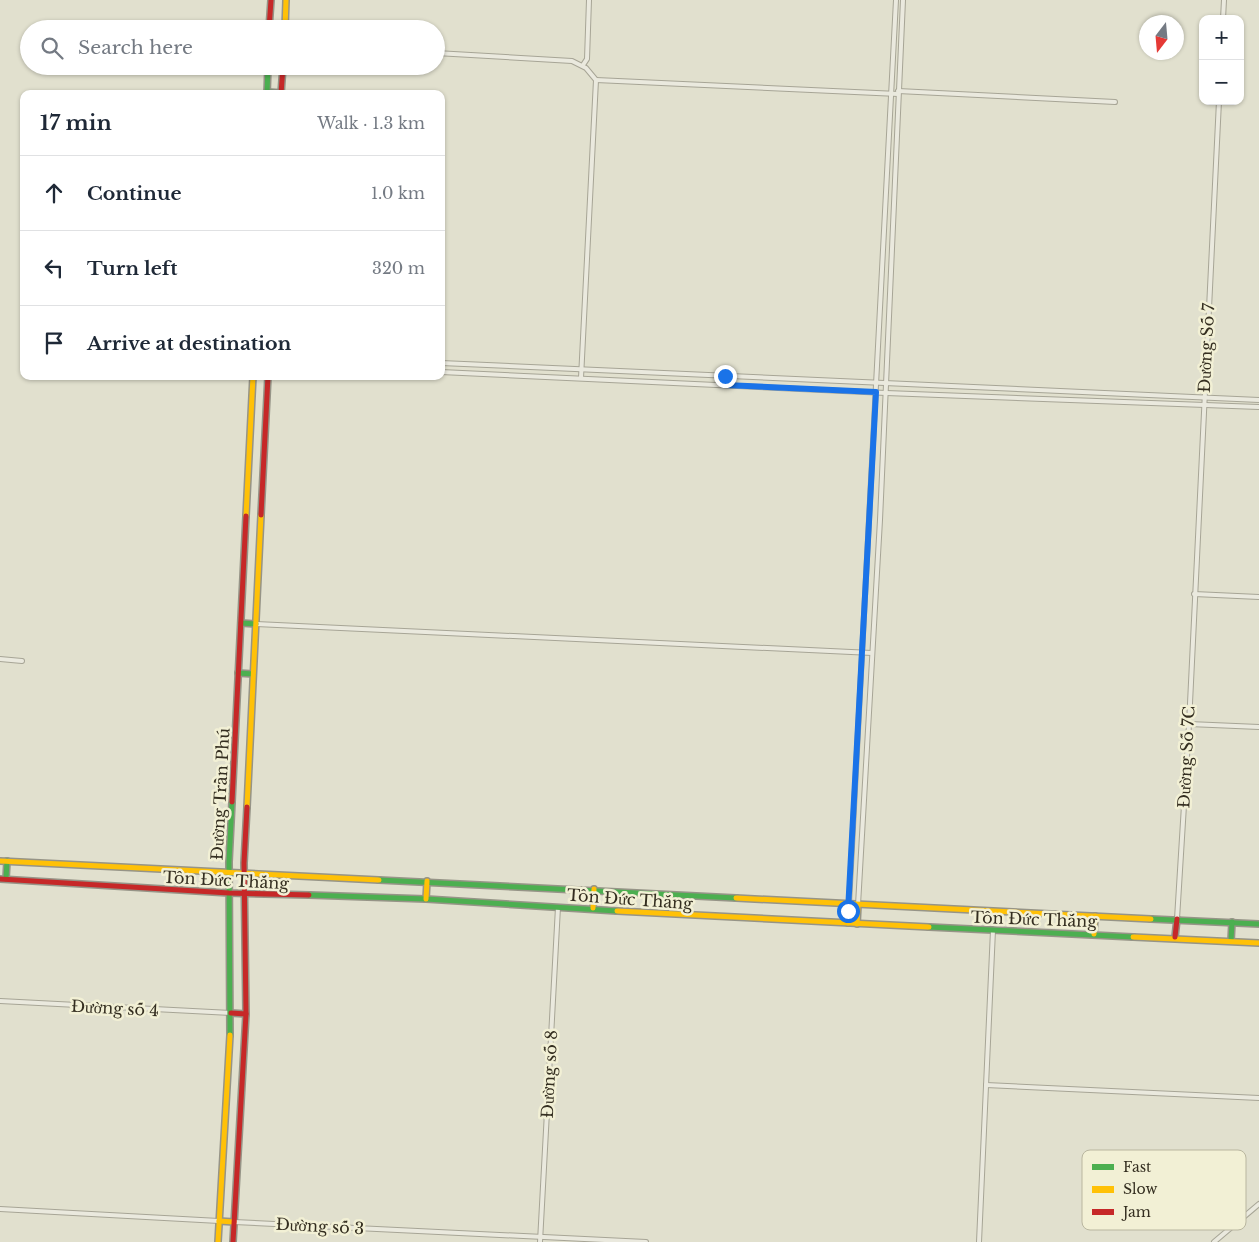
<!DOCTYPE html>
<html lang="en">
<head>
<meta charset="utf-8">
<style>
  body { margin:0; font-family:"Libre Baskerville",serif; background:#f6f6f7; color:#1f2937 }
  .controls { position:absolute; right:15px; top:15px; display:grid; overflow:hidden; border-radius:10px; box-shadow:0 1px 4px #0004 }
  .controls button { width:45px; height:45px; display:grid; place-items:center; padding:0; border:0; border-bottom:1px solid #e0e1e3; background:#fff; color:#1f2937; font:25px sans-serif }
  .compass { position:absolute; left:1139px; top:15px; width:45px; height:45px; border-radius:50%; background:#fff; box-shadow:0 1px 4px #0004; rotate:196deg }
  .stop { position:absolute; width:15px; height:15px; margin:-11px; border:4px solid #1a73e8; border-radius:50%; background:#fff }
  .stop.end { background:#1a73e8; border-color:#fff; box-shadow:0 1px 5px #0008 }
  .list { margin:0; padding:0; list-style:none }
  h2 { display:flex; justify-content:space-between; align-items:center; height:65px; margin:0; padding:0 20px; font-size:21px }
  h2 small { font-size:16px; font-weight:400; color:#747a83 }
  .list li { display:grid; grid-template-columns:32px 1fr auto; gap:15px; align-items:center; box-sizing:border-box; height:75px; padding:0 20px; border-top:1px solid #e0e1e3 }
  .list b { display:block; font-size:19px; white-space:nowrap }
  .list em { font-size:16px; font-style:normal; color:#747a83 }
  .icon { flex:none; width:28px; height:28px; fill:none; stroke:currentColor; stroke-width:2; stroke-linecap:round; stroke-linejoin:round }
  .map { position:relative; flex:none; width:1259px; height:1242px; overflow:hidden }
  .search { position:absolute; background:#fff; box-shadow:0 1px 4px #0004; left:20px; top:20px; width:425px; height:55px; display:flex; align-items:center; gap:12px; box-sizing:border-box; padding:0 18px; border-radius:28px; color:#747a83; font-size:19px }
  .panel { position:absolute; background:#fff; box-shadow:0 1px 4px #0004; left:20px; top:90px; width:425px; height:290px; border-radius:10px }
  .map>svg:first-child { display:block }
</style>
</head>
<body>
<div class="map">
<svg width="1259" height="1242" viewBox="0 0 1259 1242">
  <rect width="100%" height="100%" fill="#e1e0ce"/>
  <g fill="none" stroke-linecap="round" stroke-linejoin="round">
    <defs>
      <g id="street">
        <polyline points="1223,19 1224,0"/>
        <polyline points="436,53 572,61 586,68 596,80 581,378"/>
        <polyline points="583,65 587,59 589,0"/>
        <polyline points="596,80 898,94"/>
        <polyline points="898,91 1115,102"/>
        <polyline points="441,363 1259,400"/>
        <polyline points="441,372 886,393 1259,407"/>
        <polyline points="1194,594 1259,597"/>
        <polyline points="256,624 872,653"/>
        <polyline points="0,659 22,661"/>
        <polyline points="1189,724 1259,727"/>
        <polyline points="849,904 896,0"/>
        <polyline points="858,905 880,520 903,0"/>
        <polyline points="1177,919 1189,724 1219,101"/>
        <polyline points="0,1001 231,1013"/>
        <polyline points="986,1085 1259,1098"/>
        <polyline points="0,1209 219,1221"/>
        <polyline points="234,1222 646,1242"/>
        <polyline points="540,1242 558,907"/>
        <polyline points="979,1242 993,930"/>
        <polyline points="1214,1242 1259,1204"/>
      </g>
      <g id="fast">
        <polyline points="267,92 282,93"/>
        <polyline points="267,94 268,66"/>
        <polyline points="241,623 256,624"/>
        <polyline points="238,673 253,674"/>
        <polyline points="6,879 7,861"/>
        <polyline points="379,880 736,898"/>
        <polyline points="309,895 426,899 617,911"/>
        <polyline points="1151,919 1259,924"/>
        <polyline points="929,927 1133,937"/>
        <polyline points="1231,941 1232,922"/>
        <polyline points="230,1035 229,862 232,802"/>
      </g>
      <g id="slow">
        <polyline points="285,29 286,0"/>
        <polyline points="246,516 253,376"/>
        <polyline points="247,807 261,515"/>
        <polyline points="0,861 379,880"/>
        <polyline points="736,898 1151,919"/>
        <polyline points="426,899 427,881"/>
        <polyline points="593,908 594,889"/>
        <polyline points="617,911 929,927"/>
        <polyline points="848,923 849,904"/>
        <polyline points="857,924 858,905"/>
        <polyline points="1094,934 1095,916"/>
        <polyline points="1133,937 1259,943"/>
        <polyline points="219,1221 234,1222"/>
        <polyline points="218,1242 230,1035"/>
      </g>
      <g id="jam">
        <polyline points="269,29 271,0"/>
        <polyline points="281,94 283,66"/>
        <polyline points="261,515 268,376"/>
        <polyline points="232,802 246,516"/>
        <polyline points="0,879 229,893 309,895"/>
        <polyline points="1175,937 1177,919"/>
        <polyline points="231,1013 246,1014"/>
        <polyline points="233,1242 246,1014 244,863 247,807"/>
      </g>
    </defs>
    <!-- street casing -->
    <use href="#street" stroke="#a7a596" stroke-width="6"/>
    <!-- fast casing -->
    <use href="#fast" stroke="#969487" stroke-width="8"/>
    <!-- slow casing -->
    <use href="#slow" stroke="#969487" stroke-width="8"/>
    <!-- jam casing -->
    <use href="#jam" stroke="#969487" stroke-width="8"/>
    <!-- street -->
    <use href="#street" stroke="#eae9de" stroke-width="4"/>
    <!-- fast -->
    <use href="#fast" stroke="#4caf50" stroke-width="5"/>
    <!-- slow -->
    <use href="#slow" stroke="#ffc107" stroke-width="5"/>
    <!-- jam -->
    <use href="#jam" stroke="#c62828" stroke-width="5"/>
  </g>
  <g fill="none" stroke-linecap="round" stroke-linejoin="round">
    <!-- route -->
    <polyline stroke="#1a73e8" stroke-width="6" points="725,376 725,385 876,392 848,911"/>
  </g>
  <g text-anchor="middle" stroke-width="5" stroke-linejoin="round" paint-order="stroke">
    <!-- street labels -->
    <g font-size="16" fill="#342e20" stroke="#f2f0d5">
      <text transform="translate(1206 348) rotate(-87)" y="6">Đường Số 7</text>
      <text transform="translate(1186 757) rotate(-87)" y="6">Đường Số 7C</text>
      <text transform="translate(220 794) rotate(-87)" y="6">Đường Trần Phú</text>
      <text transform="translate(226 880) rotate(3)" y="6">Tôn Đức Thắng</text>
      <text transform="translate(630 899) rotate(4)" y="6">Tôn Đức Thắng</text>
      <text transform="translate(1034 919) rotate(2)" y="6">Tôn Đức Thắng</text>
      <text transform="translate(115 1008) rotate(3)" y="6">Đường số 4</text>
      <text transform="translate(549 1074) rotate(-87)" y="6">Đường số 8</text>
      <text transform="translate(320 1226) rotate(3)" y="6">Đường số 3</text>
    </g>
  </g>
  <!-- legend -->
  <rect x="1082" y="1150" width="164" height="80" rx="8" fill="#f2f0d5" stroke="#b9b69f" stroke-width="1"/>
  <rect x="1092" y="1164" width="22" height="6" fill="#4caf50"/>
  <rect x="1092" y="1186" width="22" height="7" fill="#ffc107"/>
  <rect x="1092" y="1209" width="22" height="6" fill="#c62828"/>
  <g font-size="14" fill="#342e20">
    <text x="1123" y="1172">Fast</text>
    <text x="1123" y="1194">Slow</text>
    <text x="1123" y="1217">Jam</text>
  </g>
</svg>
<div class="controls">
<button>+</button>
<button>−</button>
</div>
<svg class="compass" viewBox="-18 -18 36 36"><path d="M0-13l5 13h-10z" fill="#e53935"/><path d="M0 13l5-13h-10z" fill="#747a83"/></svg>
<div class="stop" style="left:848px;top:911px"></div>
<div class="stop end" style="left:725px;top:376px"></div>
<div class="search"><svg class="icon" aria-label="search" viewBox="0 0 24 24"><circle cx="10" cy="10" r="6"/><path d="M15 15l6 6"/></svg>Search here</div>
<section class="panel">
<h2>17 min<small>Walk · 1.3 km</small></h2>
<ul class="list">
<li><svg class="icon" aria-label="ahead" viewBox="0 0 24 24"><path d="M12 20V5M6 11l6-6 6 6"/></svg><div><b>Continue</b></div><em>1.0 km</em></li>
<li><svg class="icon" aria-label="left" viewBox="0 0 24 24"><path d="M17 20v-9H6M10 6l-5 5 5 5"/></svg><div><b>Turn left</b></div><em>320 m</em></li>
<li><svg class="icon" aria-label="arrive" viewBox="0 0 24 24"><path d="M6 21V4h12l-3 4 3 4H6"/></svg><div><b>Arrive at destination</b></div></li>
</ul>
</section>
</div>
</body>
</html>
